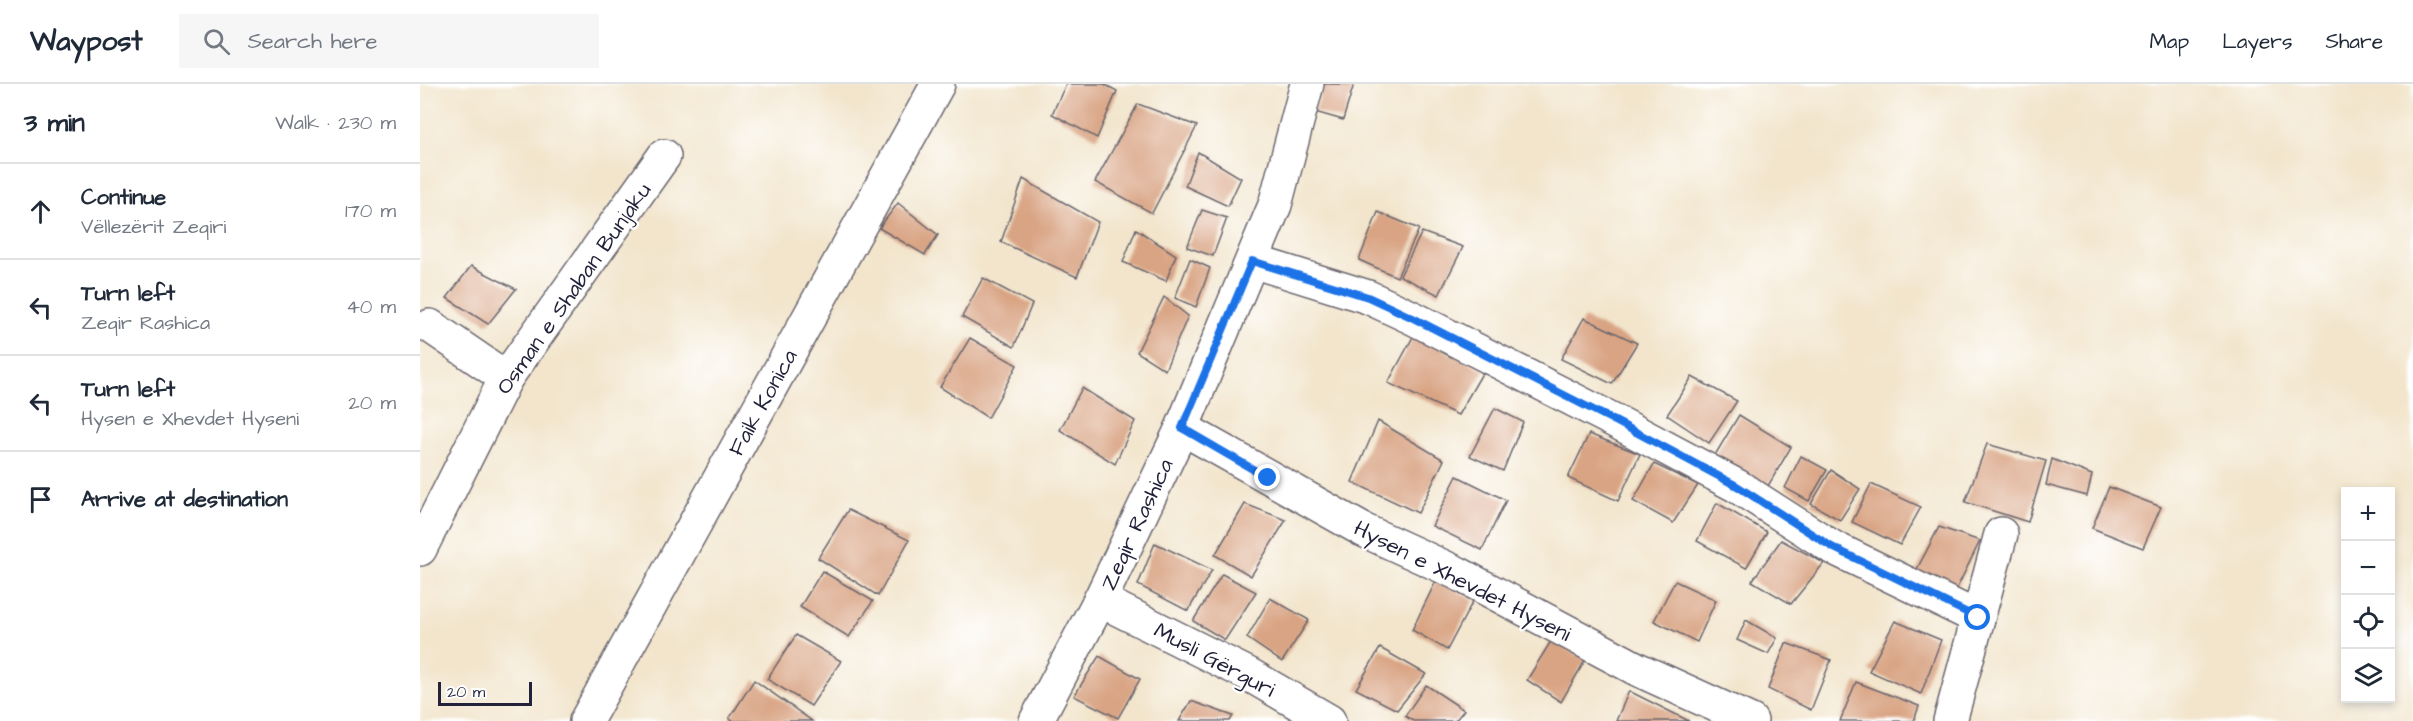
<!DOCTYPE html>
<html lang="en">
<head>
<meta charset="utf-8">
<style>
  body { margin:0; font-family:"Architects Daughter",sans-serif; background:#f6f6f7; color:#1f2937 }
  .controls { position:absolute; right:18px; bottom:18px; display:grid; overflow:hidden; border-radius:0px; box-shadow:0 3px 9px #0003 }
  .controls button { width:54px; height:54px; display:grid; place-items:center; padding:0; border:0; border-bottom:2px solid #e0e1e3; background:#fff; color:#1f2937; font:30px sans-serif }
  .scale { position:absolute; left:18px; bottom:15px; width:94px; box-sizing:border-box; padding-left:6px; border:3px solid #22223b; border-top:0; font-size:16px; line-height:21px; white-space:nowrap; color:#22223b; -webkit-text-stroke:4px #fff; paint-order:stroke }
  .stop { position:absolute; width:18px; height:18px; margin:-14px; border:4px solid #1a73e8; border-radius:50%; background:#fff }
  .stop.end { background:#1a73e8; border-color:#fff; box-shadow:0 2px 6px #0008 }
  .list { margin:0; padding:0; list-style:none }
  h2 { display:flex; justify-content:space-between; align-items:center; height:78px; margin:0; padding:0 24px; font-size:26px }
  h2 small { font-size:20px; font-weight:400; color:#747a83 }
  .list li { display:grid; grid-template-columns:39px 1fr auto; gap:18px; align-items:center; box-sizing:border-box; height:96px; padding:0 24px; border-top:2px solid #e0e1e3 }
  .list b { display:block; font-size:22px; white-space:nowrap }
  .list p { margin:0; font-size:20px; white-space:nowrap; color:#747a83 }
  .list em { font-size:20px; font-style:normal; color:#747a83 }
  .icon { flex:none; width:33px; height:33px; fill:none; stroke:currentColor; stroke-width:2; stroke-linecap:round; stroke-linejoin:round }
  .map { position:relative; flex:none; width:1993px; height:637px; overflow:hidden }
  header { display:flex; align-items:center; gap:36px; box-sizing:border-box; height:84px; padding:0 30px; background:#fff; border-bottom:2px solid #e0e1e3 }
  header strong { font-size:28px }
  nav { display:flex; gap:33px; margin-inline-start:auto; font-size:21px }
  .search { width:420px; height:54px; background:#f6f6f7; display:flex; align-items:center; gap:15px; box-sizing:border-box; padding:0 21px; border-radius:0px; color:#747a83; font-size:22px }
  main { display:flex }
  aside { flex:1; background:#fff }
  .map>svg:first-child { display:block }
</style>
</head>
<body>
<header>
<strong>Waypost</strong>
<div class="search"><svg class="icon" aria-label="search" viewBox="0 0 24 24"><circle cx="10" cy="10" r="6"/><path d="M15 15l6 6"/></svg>Search here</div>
<nav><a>Map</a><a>Layers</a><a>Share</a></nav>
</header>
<main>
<aside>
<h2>3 min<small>Walk · 230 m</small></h2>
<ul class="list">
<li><svg class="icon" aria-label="ahead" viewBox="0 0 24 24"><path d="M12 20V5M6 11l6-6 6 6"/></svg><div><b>Continue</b><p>Vëllezërit Zeqiri</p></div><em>170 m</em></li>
<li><svg class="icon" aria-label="left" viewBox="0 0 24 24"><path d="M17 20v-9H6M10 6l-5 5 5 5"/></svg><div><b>Turn left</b><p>Zeqir Rashica</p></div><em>40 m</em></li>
<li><svg class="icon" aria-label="left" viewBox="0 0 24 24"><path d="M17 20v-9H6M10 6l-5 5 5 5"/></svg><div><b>Turn left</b><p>Hysen e Xhevdet Hyseni</p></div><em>20 m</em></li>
<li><svg class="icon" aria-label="arrive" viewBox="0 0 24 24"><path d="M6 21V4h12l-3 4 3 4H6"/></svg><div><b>Arrive at destination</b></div></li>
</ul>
</aside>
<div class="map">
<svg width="1993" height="637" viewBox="0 0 1993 637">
  <rect width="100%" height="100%" fill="#fff"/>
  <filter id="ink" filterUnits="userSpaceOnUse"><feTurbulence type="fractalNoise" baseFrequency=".0167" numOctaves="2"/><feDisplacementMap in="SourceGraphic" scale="12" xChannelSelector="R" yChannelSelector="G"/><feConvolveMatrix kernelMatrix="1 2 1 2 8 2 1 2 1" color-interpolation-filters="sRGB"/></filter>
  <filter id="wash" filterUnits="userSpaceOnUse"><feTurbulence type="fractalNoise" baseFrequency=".008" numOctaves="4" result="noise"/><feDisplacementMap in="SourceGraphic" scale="24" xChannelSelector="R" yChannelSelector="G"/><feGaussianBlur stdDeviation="1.35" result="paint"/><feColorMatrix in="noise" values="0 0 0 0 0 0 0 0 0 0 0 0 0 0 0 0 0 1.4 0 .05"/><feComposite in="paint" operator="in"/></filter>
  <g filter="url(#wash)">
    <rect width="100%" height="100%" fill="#f2e5cc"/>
    <g id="blocks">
      <!-- building -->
      <g fill="#d9a484">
        <polygon points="646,0 684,0 697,7 677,54 632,30"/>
        <polygon points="904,0 934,0 923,36 895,28"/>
        <polygon points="718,20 777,42 732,129 675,98"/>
        <polygon points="778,68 821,94 808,122 765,102"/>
        <polygon points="603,95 678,138 657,193 581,158"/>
        <polygon points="478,119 518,151 505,171 459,144"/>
        <polygon points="782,126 807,134 793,172 767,163"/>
        <polygon points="958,128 999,145 977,193 939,176"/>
        <polygon points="716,145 756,171 746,197 703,178"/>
        <polygon points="1002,148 1043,163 1019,211 980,192"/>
        <polygon points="770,175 790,184 776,223 755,214"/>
        <polygon points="51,182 96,205 68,240 27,214"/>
        <polygon points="563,194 612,220 594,263 542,233"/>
        <polygon points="744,213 768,232 745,286 717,268"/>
        <polygon points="1164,234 1217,259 1192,300 1141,275"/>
        <polygon points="994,251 1064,286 1038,331 968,299"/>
        <polygon points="550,254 597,281 568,334 520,303"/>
        <polygon points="1272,293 1317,317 1289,359 1247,331"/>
        <polygon points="662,304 715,337 695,380 640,346"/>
        <polygon points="1075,324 1103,338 1083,387 1050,372"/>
        <polygon points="1319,331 1371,363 1348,402 1295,371"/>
        <polygon points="958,337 1024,376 998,429 932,398"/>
        <polygon points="1169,350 1220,370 1198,417 1148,394"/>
        <polygon points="1567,360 1626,377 1608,438 1545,418"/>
        <polygon points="1381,372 1407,386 1389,417 1365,404"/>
        <polygon points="1632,375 1672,391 1667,412 1626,401"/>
        <polygon points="1234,380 1278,401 1253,439 1213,417"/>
        <polygon points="1411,386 1440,405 1420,436 1391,420"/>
        <polygon points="1037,392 1086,416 1062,466 1012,442"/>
        <polygon points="1451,400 1501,423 1480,461 1432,438"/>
        <polygon points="1689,403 1741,423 1723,464 1672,444"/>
        <polygon points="1297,419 1347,448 1326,484 1277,457"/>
        <polygon points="825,420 866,436 831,492 795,471"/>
        <polygon points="428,426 489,456 458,512 398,474"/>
        <polygon points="1519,443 1560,457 1535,508 1496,487"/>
        <polygon points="1361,456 1404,479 1371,520 1332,497"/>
        <polygon points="735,459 792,486 768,527 718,501"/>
        <polygon points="402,487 453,517 429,553 380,523"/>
        <polygon points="802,490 836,508 805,556 773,537"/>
        <polygon points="1016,497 1054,515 1027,566 992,546"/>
        <polygon points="1255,497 1296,516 1277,558 1234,537"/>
        <polygon points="850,514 889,536 862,578 827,554"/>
        <polygon points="1326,536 1357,554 1348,570 1317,556"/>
        <polygon points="1475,537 1521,556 1501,610 1449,587"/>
        <polygon points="376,551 421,577 391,622 347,595"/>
        <polygon points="1131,557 1166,575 1141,618 1107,596"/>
        <polygon points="1366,559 1411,576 1391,626 1348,605"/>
        <polygon points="960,564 1006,590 977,626 936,605"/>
        <polygon points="679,572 720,595 698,634 654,612"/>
        <polygon points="334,596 392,637 313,637 309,635"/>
        <polygon points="1436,598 1499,622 1494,637 1420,637"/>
        <polygon points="1006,601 1044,626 1035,637 993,637 985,632"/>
        <polygon points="1209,607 1269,637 1196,637"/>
        <polygon points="771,617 813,632 810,637 759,637"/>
      </g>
    </g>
  </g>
  <g filter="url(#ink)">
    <use href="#blocks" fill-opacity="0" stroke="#6b666e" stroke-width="1.5"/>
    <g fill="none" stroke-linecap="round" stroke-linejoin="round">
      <defs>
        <g id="street">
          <polyline points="832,177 948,213 993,234 1197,338 1317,402 1412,463 1558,534"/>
          <polyline points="10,242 86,294"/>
          <polyline points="762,344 943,446 1037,489 1217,585 1331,637"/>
          <polyline points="0,465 86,294 244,72"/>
          <polyline points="680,516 828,590 909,637"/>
          <polyline points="166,637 518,0"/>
          <polyline points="1530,637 1581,450"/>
        </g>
        <polyline id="secondary" points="616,637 680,516 762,344 855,121 887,0"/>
      </defs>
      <!-- street casing -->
      <use href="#street" stroke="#6b666e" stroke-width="36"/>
      <!-- secondary casing -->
      <use href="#secondary" stroke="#6b666e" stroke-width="36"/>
      <!-- street -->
      <use href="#street" stroke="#fff" stroke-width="33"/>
      <!-- secondary -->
      <use href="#secondary" stroke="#fff" stroke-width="33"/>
    </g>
  </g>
  <g fill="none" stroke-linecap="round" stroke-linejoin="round" filter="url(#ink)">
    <!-- route -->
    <polyline stroke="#1a73e8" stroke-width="8" points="848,394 762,344 832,177 948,213 993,234 1197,338 1317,402 1412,463 1558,534"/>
  </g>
  <g text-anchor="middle" stroke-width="4.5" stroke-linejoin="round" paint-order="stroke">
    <!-- street labels -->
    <g font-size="22" fill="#22223b" stroke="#fff">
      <text transform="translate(153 204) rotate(-55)" y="8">Osman e Shaban Bunjaku</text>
      <text transform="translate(342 318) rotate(-61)" y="8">Faik Konica</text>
      <text transform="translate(716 440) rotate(-65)" y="8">Zeqir Rashica</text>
      <text transform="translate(1043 496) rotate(27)" y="8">Hysen e Xhevdet Hyseni</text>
      <text transform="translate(795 575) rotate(28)" y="8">Musli Gërguri</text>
    </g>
  </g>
</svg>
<div class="controls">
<button>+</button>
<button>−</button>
<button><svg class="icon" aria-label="locate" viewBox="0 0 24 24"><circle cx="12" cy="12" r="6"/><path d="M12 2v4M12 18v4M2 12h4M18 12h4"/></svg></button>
<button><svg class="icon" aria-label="layers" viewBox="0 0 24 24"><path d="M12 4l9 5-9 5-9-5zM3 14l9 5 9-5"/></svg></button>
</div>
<div class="scale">20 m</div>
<div class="stop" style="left:1558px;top:534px"></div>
<div class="stop end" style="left:848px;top:394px"></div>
</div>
</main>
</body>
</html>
